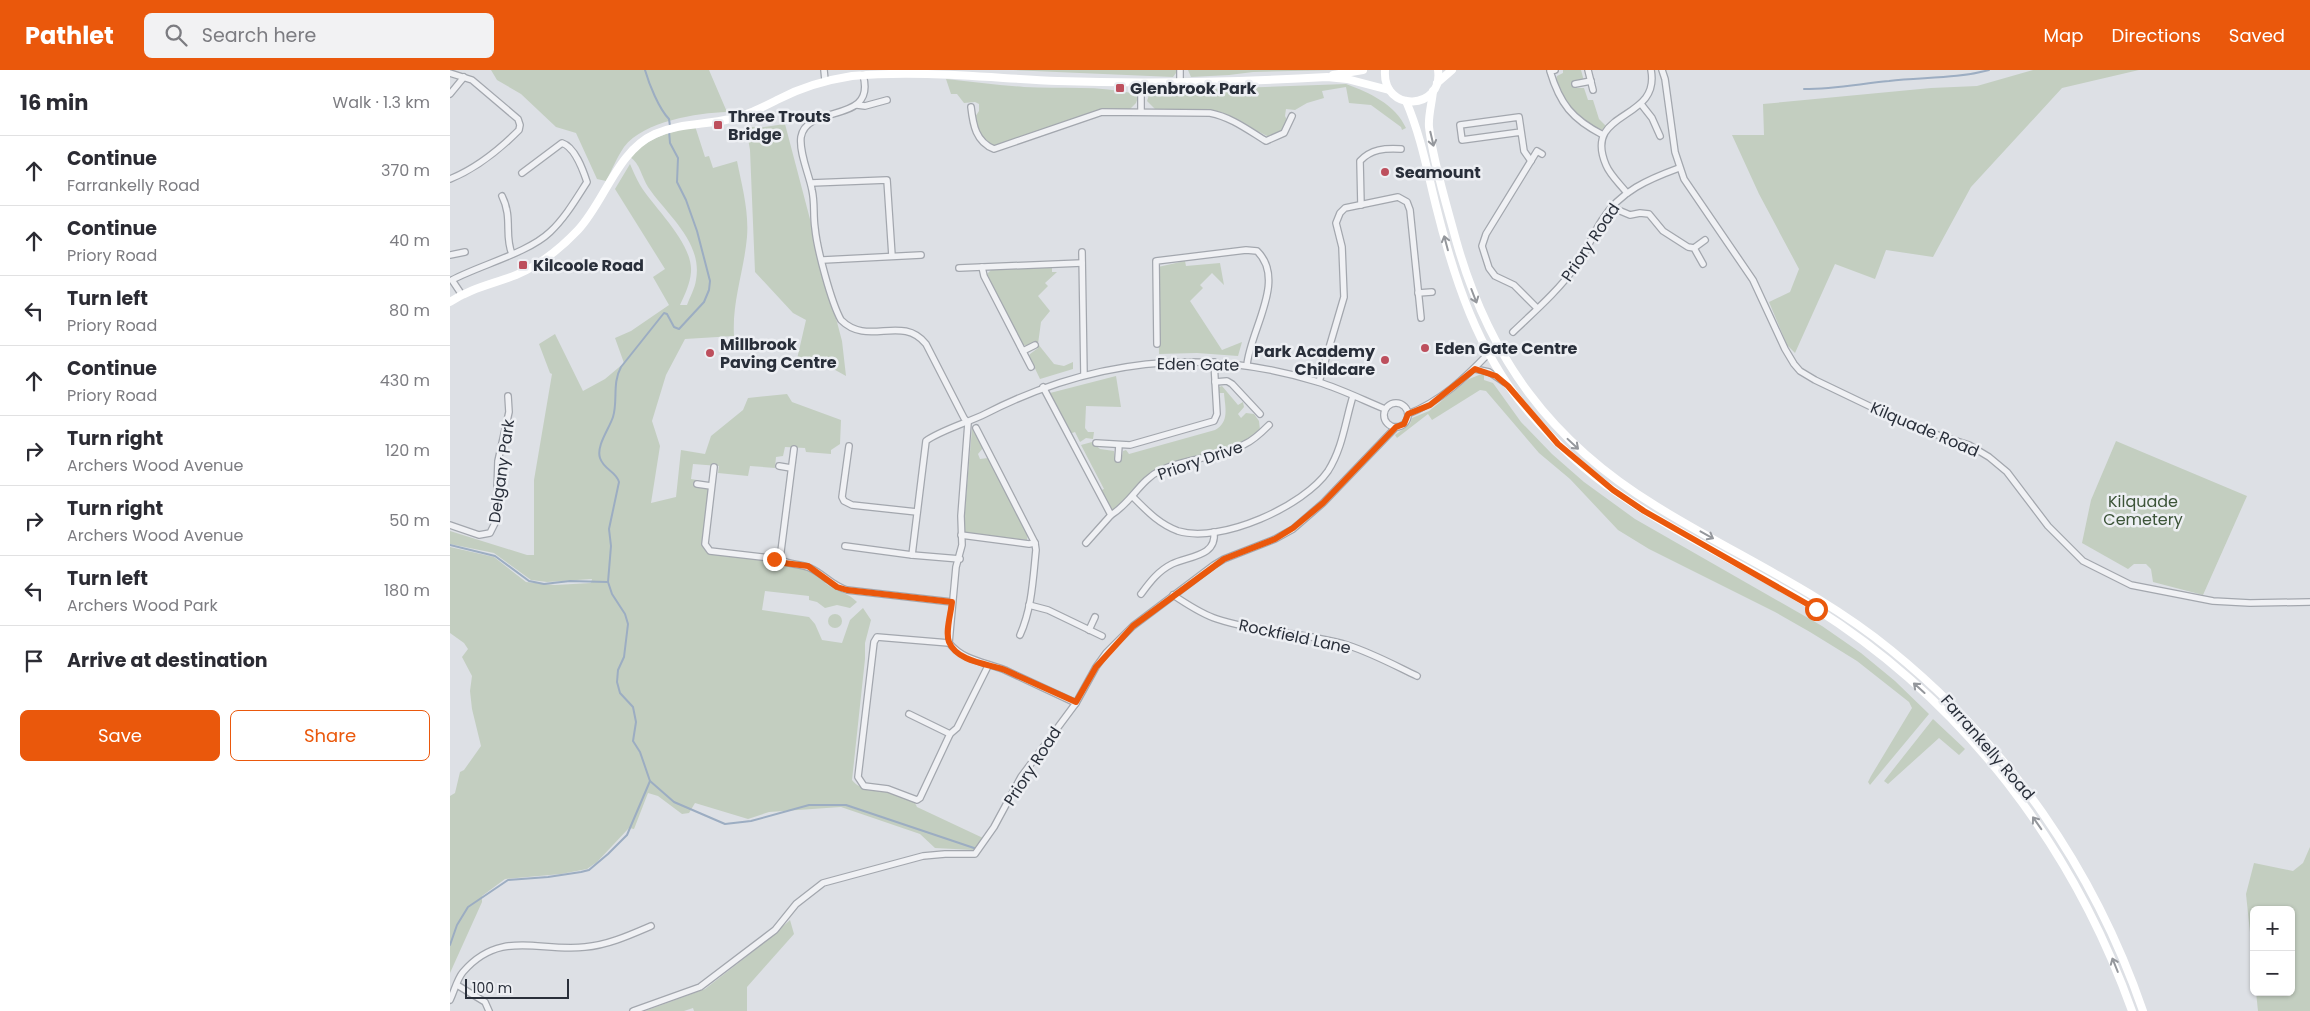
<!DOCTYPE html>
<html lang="en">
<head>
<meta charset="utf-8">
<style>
  body { margin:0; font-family:Poppins,sans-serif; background:#f2f2f3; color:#2b2b33 }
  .controls { position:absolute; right:15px; bottom:15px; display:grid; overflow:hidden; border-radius:8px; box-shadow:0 1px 4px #0004 }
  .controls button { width:45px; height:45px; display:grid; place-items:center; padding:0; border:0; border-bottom:1px solid #e1e1e2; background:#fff; color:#2b2b33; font:25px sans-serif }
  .scale { position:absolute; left:15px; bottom:12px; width:104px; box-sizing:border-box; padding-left:5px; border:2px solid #292f3a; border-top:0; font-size:14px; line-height:18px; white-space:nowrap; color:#292f3a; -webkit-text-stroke:4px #edeff3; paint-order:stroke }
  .stop { position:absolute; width:15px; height:15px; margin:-11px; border:4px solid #ea580c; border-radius:50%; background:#fff }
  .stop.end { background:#ea580c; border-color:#fff; box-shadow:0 1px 5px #0008 }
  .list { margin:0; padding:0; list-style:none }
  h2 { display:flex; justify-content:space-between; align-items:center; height:65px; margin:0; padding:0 20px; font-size:21px }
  h2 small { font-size:16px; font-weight:400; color:#7c7c81 }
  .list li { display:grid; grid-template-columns:32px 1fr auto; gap:15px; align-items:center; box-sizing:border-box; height:70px; padding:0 20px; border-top:1px solid #e1e1e2 }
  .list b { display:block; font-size:19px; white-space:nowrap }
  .list p { margin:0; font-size:16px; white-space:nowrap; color:#7c7c81 }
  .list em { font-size:16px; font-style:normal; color:#7c7c81 }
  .actions { display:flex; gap:10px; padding:15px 20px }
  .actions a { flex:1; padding:11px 0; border:1px solid #ea580c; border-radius:8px; text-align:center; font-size:18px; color:#ea580c }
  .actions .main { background:#ea580c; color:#fff }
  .icon { flex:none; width:28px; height:28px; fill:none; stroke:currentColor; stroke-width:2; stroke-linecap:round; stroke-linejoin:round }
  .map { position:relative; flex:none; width:1860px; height:941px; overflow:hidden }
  header { display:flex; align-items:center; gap:30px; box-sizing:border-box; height:70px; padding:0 25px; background:#ea580c; color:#fff }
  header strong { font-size:24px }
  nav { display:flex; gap:28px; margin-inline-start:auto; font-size:18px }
  .search { width:350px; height:45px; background:#f2f2f3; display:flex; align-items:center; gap:12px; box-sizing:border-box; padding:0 18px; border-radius:8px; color:#7c7c81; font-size:19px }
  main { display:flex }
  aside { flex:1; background:#fff }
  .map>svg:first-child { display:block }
</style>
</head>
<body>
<header>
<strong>Pathlet</strong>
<div class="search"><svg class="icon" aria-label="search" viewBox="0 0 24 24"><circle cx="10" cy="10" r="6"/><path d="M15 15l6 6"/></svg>Search here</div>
<nav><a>Map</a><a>Directions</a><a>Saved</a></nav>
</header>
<main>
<aside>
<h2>16 min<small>Walk · 1.3 km</small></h2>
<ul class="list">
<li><svg class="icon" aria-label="ahead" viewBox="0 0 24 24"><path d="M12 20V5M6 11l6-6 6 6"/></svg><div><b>Continue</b><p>Farrankelly Road</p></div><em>370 m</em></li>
<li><svg class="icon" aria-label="ahead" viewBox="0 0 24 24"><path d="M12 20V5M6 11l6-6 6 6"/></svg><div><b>Continue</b><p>Priory Road</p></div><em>40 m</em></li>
<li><svg class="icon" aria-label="left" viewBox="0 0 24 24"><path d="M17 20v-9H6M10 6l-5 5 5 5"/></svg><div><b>Turn left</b><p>Priory Road</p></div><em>80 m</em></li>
<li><svg class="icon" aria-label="ahead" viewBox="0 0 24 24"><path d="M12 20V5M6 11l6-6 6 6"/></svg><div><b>Continue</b><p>Priory Road</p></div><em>430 m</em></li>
<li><svg class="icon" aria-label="right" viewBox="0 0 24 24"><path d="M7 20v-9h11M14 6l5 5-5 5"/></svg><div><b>Turn right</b><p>Archers Wood Avenue</p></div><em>120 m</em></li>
<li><svg class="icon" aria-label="right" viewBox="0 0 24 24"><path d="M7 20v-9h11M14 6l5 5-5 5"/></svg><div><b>Turn right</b><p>Archers Wood Avenue</p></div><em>50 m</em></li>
<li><svg class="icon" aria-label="left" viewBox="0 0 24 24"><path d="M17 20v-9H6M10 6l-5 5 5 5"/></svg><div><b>Turn left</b><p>Archers Wood Park</p></div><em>180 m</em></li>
<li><svg class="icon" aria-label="arrive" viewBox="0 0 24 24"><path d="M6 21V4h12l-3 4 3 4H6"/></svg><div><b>Arrive at destination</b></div></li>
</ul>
<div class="actions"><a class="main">Save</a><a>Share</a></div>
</aside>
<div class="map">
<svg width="1860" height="941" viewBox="0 0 1860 941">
  <rect width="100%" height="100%" fill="#dde0e5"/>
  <!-- green -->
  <g fill="#c3cec0">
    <path d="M41,0H259L277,42C247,43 194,51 174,77C167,87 162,100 156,111L147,109L126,63L106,57L71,24L47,10Z"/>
    <polygon points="563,0 726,0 726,3 723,7"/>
    <polygon points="738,0 884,0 803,2 779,5 741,7"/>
    <polygon points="1113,0 1131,0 1134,11 1126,13 1127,18 1134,18 1138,30 1143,30 1149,49 1156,56 1151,61 1147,61 1118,35 1107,11 1105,12 1107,6 1113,3"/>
    <polygon points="1583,0 1689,0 1612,18 1521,117 1483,187 1436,180 1425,209 1385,194 1345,283 1337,275 1319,232 1340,222 1349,199 1309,124 1282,65 1314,65 1313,34 1481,18 1527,16"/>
    <path d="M496,9C522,12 548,15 574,17C611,19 649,15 686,24L688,27L686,33L680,39L652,40L544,78L532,70L525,47L529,41V34L525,32L514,33L507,24H501Z"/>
    <path d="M896,14C920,23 945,34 956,58L952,60L951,57L921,35L899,33L896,17L872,21L874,28L857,33L845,40L836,39L835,46L837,50L831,61L819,67L771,42L705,39L697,31L699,25L703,21Z"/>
    <polygon points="335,54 392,271 396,306 378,296 350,292 347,289 356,250 343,243 305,202 300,80 296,57 314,57"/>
    <path d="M245,56L255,87L259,86L263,98L287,91C292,116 299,141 297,167C294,201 282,231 284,266L235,269L216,305L202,351L210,376L201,433L226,427L231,380L255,384L261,366L293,340L298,328L337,324L342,332L391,350L390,374L381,380V384L356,382L355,378L335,377L333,386L326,387L325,398L300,396L298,406L268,403L269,396L243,394L241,409L247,410L246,417L256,418L260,423L253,477L258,483L327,492L359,498L377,511L375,513C385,521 399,523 407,532L400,538L387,535L375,538L367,532L359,530V526L315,521L312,540L359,547L365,554L372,570L392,573L400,550L413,538L421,550L415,573V589L402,710C411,722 426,717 439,721C448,723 457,729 465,733L467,737L533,768L523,780L485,778L470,764L391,737L319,742L298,749L245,733L239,743L232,744L208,726L198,723L184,759L179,758L147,792L137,799L111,804L55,809L32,826V832L0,903V726L5,723L10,702L14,700L31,676L22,639L20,621L22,606L12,587L18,579L14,573L0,563V477L44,487L76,512L105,515L141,513L142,509L97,512L81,510L44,483L0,474V461L77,485H84V410L102,304L100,303L89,274L105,264L133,321L155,309L174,293L165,268L181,261L219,235L203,207L215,199L165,119L180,94C183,101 186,108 190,115C204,138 243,173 241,202C240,214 235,224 230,235H237C240,227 245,218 246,210C253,172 217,145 198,117C192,108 190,93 180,87C198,67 221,62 245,56Z"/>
    <polygon points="735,191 736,196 770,193 774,215 762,203 750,215 753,218 740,231 772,280 792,272 788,286 747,283 709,284 708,197"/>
    <polygon points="602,197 602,202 607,202 595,213 598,216 588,226 600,241 591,252 588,274 604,294 614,296 623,292 623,299 590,309 579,286 580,284 588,278 585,273 579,276 573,275 537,204 541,200"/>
    <polygon points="1029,305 1034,305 1034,310 1043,313 1071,352 1102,384 1134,412 1185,449 1372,556 1411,583 1445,611 1479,644 1420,715 1418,712 1421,706 1462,638 1459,632 1407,591 1360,562 1325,542 1199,479 1168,460 1120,409 1089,383 1036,321 1030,320 982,350 978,344 947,368 945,365 960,354 962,348 979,341 1019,309"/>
    <polygon points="666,306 671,337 636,336 635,358 638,362 644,362 643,369 636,368 630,372 625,362 619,364 600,323"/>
    <path d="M772,316L788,335L793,332L794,337L788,344L791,348L796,343L804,344L809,351L810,360C792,380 747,389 721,397C714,399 705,400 699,405C688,413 671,440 660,440L649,421L654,419L631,375L642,372L650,379L664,381L665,390L671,391L673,381L676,380L679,384L765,360C780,352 775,337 774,323H768L769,317Z"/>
    <polygon points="522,359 524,359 533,378 528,384 530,389 538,388 541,391 578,465 577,470 515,463 513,460"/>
    <polygon points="1666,371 1797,426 1753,525 1703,512 1701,499 1696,494 1684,494 1678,499 1632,473 1641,430"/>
    <circle cx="385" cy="551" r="7"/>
    <polygon points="1483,649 1515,679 1509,685 1489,668 1438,714 1434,711"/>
    <polygon points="1860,777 1860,941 1808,941 1806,922 1841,922 1841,840 1804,840 1804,901 1796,824 1804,793 1843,801 1853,793"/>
    <polygon points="340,850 344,864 297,917 297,941 244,941 243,938 234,941 195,941 255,919 314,873"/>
  </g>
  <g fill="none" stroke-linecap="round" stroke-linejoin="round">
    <!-- stream -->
    <g stroke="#9cadc2" stroke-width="2">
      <path d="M195,0C199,14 209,39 219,49L220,56"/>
      <path d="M1354,19C1385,19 1408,14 1439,11C1472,7 1506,9 1539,0"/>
      <polyline points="0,475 45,486 79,511 94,514 120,511 157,512"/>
      <polyline points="200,711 224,732 275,754 301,751 359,735 396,735 527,779"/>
      <path d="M0,875L7,855L18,837L58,810L98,807L131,802L139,800L158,784L177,765L200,711L190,682L183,671L186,652L183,637L170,623L167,612L168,600L174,587L178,554L175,544L162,524L158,512L161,476L159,459L169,412C166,401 154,400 150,388C146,376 159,359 163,347C168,331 162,313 171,297L214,243L217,244L224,257L229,259L254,232L259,220L260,211L247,161L236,130L227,112L228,88L220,73L219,61"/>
    </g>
    <defs>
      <g id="street">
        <polyline points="374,0 375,10"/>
        <polyline points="730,0 730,12"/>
        <path d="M1105,0L1100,1C1110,34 1122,49 1153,65"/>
        <polyline points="1138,0 1143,20"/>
        <polyline points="1212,0 1215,9 1225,82 1234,109 1303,210 1335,279 1344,294 1350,301 1365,310 1463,357 1519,375 1539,387 1557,402 1598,456 1633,491 1681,515 1763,531 1800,533 1860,532"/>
        <path d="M0,3L22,10L68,49L70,55L69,60C48,81 27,98 0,109"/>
        <path d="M413,5C427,55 357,33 351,67C349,83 359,104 362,120C365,133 363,145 365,158C367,179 381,232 391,250C418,277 452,244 476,274L514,348L518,353L511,446L512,475L506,497L499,573C514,591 535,592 555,600L626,633"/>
        <polyline points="1125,14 1141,11"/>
        <polyline points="0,24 14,7"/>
        <polyline points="1191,34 1202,48 1210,66"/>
        <polyline points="407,35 415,36 437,30"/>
        <path d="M521,37C523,55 526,72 544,79L652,42L760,43C781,47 798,60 816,71L834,63L842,46"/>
        <polyline points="691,41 691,14"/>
        <polyline points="1071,62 1012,70 1010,55 1069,47 1074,81 1081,91"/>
        <polyline points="361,113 437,110 442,186"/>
        <path d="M1177,123C1170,114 1160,105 1156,95C1132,39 1211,52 1201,0"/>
        <path d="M52,126C63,148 54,165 62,184"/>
        <path d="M911,135L910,91C921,79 935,78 951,79"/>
        <polyline points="1161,137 1180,145 1190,143 1199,144 1213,161 1238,177 1244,178 1253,194"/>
        <polyline points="1244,178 1255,170"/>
        <polyline points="632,182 634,305"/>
        <polyline points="0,185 15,182"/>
        <polyline points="373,190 471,185"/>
        <polyline points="532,197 534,206 581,297"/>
        <polyline points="509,198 632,193"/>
        <polyline points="968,223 982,222"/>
        <path d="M12,225L2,210C30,195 78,183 100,162C115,148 126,129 137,112C133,100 125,77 112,73L72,103"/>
        <polyline points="1087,238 1064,215 1045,206 1039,198 1032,176 1036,164 1087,81 1092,84"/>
        <path d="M1063,262C1085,241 1108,221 1126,196C1137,182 1142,165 1152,150C1170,121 1199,109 1229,98"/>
        <path d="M707,274L706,191L796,180L807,181C837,210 800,260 797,295"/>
        <polyline points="573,281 585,275"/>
        <polyline points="1025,299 1039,302 1054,312"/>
        <polyline points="765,312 777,311 782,314 810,344"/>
        <polyline points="869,312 894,227 892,177 886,153 890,143 895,138 948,127 957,132 960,140 971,248"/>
        <path d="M593,317L661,445C681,433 690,410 711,400C738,387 769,389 795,374C804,370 812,362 819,355"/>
        <circle cx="946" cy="345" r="12"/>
        <path d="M958,344C991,331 1015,308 1039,283"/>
        <polyline points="646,373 680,375 764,351 767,344 764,292"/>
        <polyline points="399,376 392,427 394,431 402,435 467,442"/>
        <polyline points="668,389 669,375"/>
        <polyline points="329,396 341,398"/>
        <path d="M264,397L255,474L260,481L330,489C339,496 350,493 360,498C374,504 382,516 397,520L502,532"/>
        <polyline points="247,414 261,416"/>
        <path d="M683,427C697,441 709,454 728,461C771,474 854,436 878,401C893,377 895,352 903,326"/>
        <polyline points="0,455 29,465 40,463 46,451 48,391 59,342 58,326"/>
        <polyline points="511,465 579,474 585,473 526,358"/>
        <polyline points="636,473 661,445"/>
        <polyline points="395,476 462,485 510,489"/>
        <path d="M462,485L476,371C489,361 519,352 535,344C642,289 752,276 868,312C891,319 913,330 935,339"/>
        <polyline points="330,489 344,379"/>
        <path d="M691,524C700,512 708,501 722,494C738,486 767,487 764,462"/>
        <path d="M723,525C737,534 751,544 767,549C809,563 855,562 897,575C922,583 944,595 967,606"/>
        <polyline points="579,535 598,540 652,566"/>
        <polyline points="639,560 645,547"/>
        <path d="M570,565C582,538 583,509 586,480L585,473"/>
        <polyline points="499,573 427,567 424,572 408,707 414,716 438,719 467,730 470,728 500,664 507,658 538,596"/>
        <polyline points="459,644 500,664"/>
        <polyline points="7,915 35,932 39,941"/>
        <path d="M0,930C4,922 7,909 13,902C50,859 88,882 135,877C158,875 180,865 201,856"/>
        <polyline points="183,941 250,917 325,860 346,834 373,813 473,786 495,784 525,784 544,757 571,707 626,633 646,597 656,583 683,556 764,495 774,489 825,469 843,459 873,433 946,357"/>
      </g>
    </defs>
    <!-- street casing -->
    <use href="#street" stroke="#a3a7ae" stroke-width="8"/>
    <!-- street -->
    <use href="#street" stroke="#f0f1f4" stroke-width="5.5"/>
    <!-- secondary -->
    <g stroke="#fff" stroke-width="8">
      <path d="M935,0C932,44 994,40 988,0"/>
      <polyline points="883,5 913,0"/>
      <polyline points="987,13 1002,0"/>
      <path d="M983,21C982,33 978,46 979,57C983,92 997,136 1006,170C1039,288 1101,372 1206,436C1285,485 1369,521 1441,580C1558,675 1644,799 1693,941"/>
      <path d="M956,31C971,66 977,100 986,136C1004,209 1028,282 1077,340C1103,370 1132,399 1166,422C1229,466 1300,497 1365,538C1514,632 1623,776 1682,941"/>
      <path d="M0,232C21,218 43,214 66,205C90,195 110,179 128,160C155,131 167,81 205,64C230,53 255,55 280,49C298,45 313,37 329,29C352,17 376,10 402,6C470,0 539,8 608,11C697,14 787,12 877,7L897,9L939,20"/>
    </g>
  </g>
  <!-- one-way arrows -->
  <defs><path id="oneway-shaft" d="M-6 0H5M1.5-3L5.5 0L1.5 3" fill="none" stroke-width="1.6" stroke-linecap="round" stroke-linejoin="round" transform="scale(1.25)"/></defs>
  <g stroke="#94979c">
    <use href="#oneway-shaft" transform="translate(982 69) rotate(77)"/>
    <use href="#oneway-shaft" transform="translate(996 173) rotate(-105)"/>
    <use href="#oneway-shaft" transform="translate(1024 226) rotate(69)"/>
    <use href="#oneway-shaft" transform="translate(1123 374) rotate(43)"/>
    <use href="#oneway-shaft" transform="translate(1257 465) rotate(29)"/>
    <use href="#oneway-shaft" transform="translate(1469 618) rotate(-138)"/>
    <use href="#oneway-shaft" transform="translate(1587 753) rotate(-125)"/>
    <use href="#oneway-shaft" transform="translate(1665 895) rotate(-112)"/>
  </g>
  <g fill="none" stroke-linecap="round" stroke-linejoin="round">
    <!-- route -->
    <path stroke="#ea580c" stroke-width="6" d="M324,489L334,493L358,496L387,517L397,520L502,532C501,543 495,562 499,572C507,592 539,594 555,600L626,632L646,597L683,556L774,489L825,469L843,458L873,433L946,357L954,354L958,344L980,335L1025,299L1046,306L1058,316L1108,374L1163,420L1194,441L1366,539"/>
  </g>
  <!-- markers -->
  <g fill="#bd4f5d" stroke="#edeff3" stroke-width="2">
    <rect x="665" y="13" width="10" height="10" rx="2.5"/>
    <rect x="263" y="50" width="10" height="10" rx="2.5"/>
    <circle cx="935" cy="102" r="5"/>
    <rect x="68" y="190" width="10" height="10" rx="2.5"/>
    <circle cx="975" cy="278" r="5"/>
    <circle cx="260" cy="283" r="5"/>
    <circle cx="935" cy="290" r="5"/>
  </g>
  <g text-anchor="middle" stroke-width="5" stroke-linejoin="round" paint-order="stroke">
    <!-- poi labels -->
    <g font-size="16" font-weight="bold" fill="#292f3a" stroke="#edeff3" text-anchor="start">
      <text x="680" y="24">Glenbrook Park</text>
      <text x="278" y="52">Three Trouts<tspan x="278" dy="18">Bridge</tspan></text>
      <text x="945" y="108">Seamount</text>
      <text x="83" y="201">Kilcoole Road</text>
      <text x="270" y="280">Millbrook<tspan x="270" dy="18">Paving Centre</tspan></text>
      <text x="985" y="284">Eden Gate Centre</text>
      <text x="925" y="287" text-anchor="end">Park Academy<tspan x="925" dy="18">Childcare</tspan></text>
    </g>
    <!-- street labels -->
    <g font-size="16" fill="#292f3a" stroke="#edeff3">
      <text transform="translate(1140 172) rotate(-56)" y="6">Priory Road</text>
      <text transform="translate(748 294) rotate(1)" y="6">Eden Gate</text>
      <text transform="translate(1475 359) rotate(23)" y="6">Kilquade Road</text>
      <text transform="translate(750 390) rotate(-19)" y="6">Priory Drive</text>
      <text transform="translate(51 401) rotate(-82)" y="6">Delgany Park</text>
      <text transform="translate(845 566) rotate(12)" y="6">Rockfield Lane</text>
      <text transform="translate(1538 677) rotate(49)" y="6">Farrankelly Road</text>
      <text transform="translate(582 696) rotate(-57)" y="6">Priory Road</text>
    </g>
    <!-- park labels -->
    <g font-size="16" fill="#3c5438" stroke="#edeff3">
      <text x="1693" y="437">Kilquade<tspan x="1693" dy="18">Cemetery</tspan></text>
    </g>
  </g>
</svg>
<div class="controls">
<button>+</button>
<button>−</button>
</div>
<div class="scale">100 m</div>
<div class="stop" style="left:1366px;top:539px"></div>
<div class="stop end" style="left:324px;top:489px"></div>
</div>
</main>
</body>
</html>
